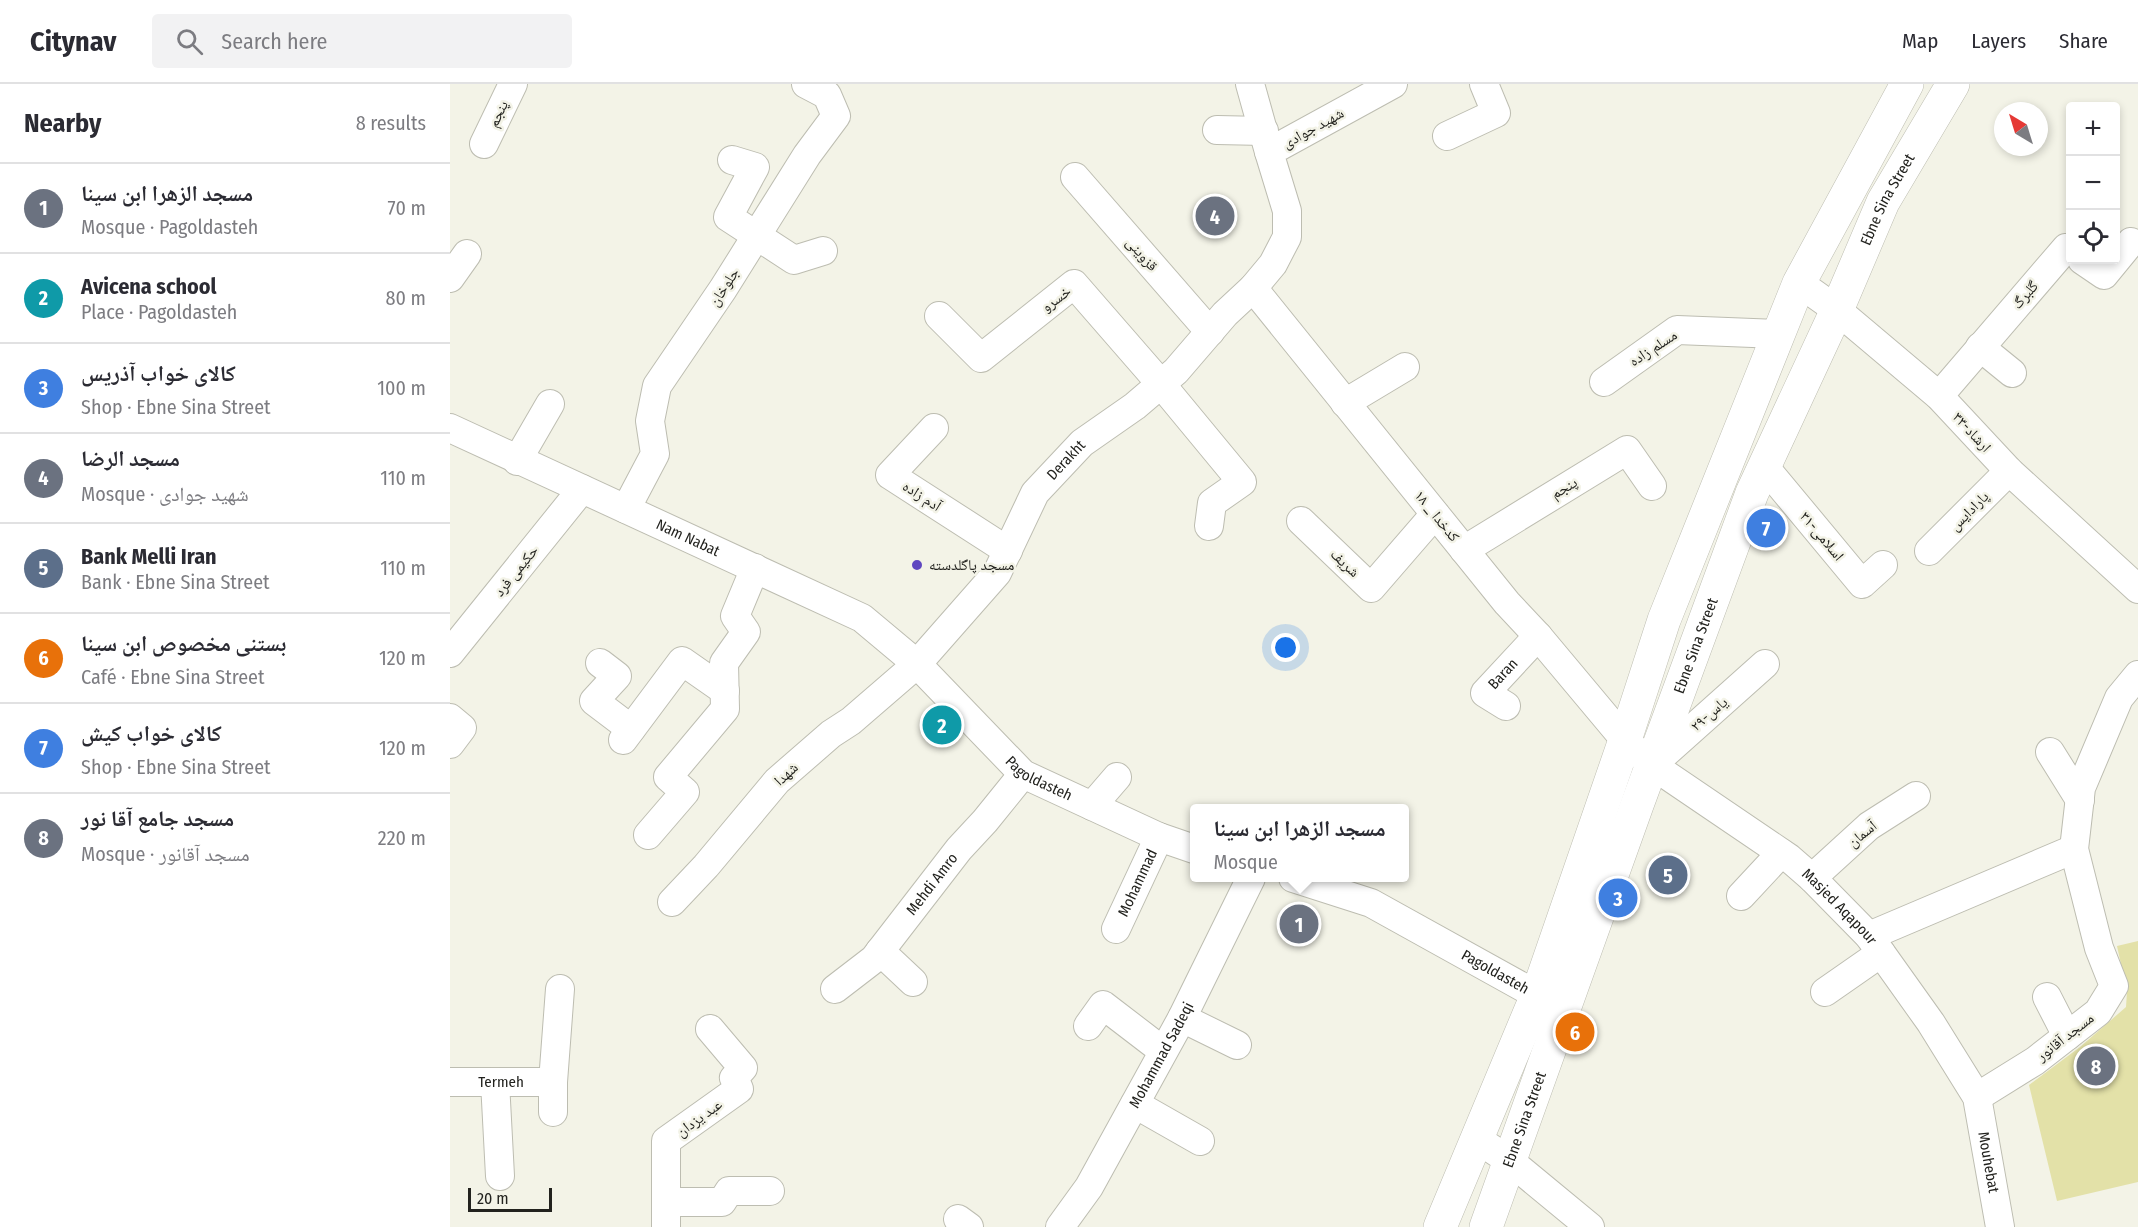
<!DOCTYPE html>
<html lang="en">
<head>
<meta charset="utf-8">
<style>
  body { margin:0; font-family:"Fira Sans Condensed","Noto Naskh Arabic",sans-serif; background:#f2f2f3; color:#2b2b33 }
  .controls { position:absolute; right:18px; top:18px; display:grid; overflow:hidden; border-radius:6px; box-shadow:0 3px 9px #0003 }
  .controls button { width:54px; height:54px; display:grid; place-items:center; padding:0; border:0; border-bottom:2px solid #e1e1e2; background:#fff; color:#2b2b33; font:30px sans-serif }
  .compass { position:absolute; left:1544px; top:18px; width:54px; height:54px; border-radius:50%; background:#fff; box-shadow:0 3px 9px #0003; rotate:322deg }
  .scale { position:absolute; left:18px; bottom:15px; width:84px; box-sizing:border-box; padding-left:6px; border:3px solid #22221e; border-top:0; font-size:16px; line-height:21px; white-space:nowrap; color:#22221e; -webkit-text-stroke:4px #f3f3e7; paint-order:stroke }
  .you { position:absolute; left:836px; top:564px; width:21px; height:21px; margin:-15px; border:4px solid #fff; border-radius:50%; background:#1a73e8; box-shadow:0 0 0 9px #1a73e833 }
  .badge { display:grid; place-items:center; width:39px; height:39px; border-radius:50%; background:#2563eb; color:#fff; font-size:20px; font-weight:700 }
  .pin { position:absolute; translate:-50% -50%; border:3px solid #fff; box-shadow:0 2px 6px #0006 }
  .popup { position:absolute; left:740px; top:720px; width:219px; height:78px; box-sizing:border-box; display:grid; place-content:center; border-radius:6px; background:#fff; filter:drop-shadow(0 2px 4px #0005); font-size:20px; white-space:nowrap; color:#7c7c81 }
  .popup b { font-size:22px; color:#2b2b33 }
  .popup::after { content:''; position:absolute; left:50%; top:100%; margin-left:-12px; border:12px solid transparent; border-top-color:#fff }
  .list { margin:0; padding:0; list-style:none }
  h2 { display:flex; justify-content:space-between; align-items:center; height:78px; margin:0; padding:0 24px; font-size:26px }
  h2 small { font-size:20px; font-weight:400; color:#7c7c81 }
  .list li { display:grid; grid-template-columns:39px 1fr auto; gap:18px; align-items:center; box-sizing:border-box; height:90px; padding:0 24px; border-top:2px solid #e1e1e2 }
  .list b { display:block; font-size:22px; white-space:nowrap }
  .list p { margin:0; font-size:20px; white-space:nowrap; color:#7c7c81 }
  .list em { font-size:20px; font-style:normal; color:#7c7c81 }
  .icon { flex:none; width:33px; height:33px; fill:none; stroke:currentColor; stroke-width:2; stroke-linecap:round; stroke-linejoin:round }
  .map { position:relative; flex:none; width:1688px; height:1143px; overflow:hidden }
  header { display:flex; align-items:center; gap:36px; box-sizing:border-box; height:84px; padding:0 30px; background:#fff; border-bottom:2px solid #e1e1e2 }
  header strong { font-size:28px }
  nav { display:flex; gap:33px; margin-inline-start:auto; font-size:21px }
  .search { width:420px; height:54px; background:#f2f2f3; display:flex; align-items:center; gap:15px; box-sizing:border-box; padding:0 21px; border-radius:6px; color:#7c7c81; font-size:22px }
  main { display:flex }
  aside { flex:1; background:#fff }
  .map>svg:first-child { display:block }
</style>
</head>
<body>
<header>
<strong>Citynav</strong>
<div class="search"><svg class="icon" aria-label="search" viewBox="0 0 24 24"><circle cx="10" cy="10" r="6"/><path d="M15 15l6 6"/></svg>Search here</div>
<nav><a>Map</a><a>Layers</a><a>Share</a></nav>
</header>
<main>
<aside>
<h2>Nearby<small>8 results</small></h2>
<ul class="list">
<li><span class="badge" style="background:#6b7280">1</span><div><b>مسجد الزهرا ابن سینا</b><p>Mosque · Pagoldasteh</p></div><em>70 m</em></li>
<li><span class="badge" style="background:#0f9aa8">2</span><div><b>Avicena school</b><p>Place · Pagoldasteh</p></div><em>80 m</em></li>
<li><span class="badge" style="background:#3f7fe0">3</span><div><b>کالای خواب آذریس</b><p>Shop · Ebne Sina Street</p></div><em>100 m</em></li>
<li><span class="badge" style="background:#6b7280">4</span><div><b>مسجد الرضا</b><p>Mosque · شهید جوادی</p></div><em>110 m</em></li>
<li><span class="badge" style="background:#5c6f8a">5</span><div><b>Bank Melli Iran</b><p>Bank · Ebne Sina Street</p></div><em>110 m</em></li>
<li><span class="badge" style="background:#e8710a">6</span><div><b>بستنی مخصوص ابن سینا</b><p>Café · Ebne Sina Street</p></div><em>120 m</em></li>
<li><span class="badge" style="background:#3f7fe0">7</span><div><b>کالای خواب کیش</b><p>Shop · Ebne Sina Street</p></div><em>120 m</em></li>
<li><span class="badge" style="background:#6b7280">8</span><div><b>مسجد جامع آقا نور</b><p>Mosque · مسجد آقانور</p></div><em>220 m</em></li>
</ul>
</aside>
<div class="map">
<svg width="1688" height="1143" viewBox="0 0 1688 1143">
  <rect width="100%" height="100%" fill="#f3f3e7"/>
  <!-- building -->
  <polygon fill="#e3e1a8" points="1688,857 1688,1098 1607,1117 1579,1001 1630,963 1676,923 1677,908 1667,862"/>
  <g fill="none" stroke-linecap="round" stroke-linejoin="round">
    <defs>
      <g id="minor">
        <polyline points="800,0 819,68"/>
        <polyline points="767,46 814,47"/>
        <polyline points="997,52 1046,29 1034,0"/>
        <polyline points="34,60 63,0"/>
        <polyline points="282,76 305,83 278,133 344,176 373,167"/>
        <polyline points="625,93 760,248"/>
        <polyline points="1632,176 1654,191 1681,158"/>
        <polyline points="0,194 17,170"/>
        <polyline points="1349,199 1387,226 1489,312 1559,387 1688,505"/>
        <path id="s1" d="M803,204L1057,519L1088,552L1175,656L1202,681L1339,774L1362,794L1419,852L1481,939L1527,1013L1550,1143"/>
        <polyline points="489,232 531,274 624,200 711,300 792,398 762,419 759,442"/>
        <polyline points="1530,263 1562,289"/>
        <polyline points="1154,298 1227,246 1328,250"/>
        <polyline points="1489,312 1616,164 1620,167"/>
        <polyline points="895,319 955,283"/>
        <path id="s2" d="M0,344L412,534L467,580L573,690L709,753L744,765"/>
        <polyline points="484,344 440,391 558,467"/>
        <polyline points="67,377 100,320"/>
        <polyline points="1314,382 1412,500 1433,481"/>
        <polyline points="176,425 205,370 200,337 207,302 273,205 357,71 386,32 377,11 356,0"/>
        <polyline points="851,437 921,504 985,430"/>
        <polyline points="1014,466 1177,366 1202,402"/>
        <polyline points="1479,467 1559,387"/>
        <polyline points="0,569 132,405"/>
        <polyline points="150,579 167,592 144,617 181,645"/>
        <path id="s3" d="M1056,622L1035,609L1088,552"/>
        <polyline points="0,634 12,644 0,660"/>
        <polyline points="173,656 232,577 275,607"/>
        <polyline points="1600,668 1630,716"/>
        <polyline points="1202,681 1315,580"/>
        <polyline points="642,722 667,693"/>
        <polyline points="198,751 235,708 218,693 275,625 274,579 296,548 285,532 305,484"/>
        <path id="s4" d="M843,794L921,819L1087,911L1106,924"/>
        <polyline points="1362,794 1419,742 1466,712"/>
        <polyline points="1291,812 1331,769"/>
        <path id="s5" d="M222,818L256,782L327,697L381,650L401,637L467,580L547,489L585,409L632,359L685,322L726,287L775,230L803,204L823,180L837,153V127L819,68L943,0"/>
        <path id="s6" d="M666,845L709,753"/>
        <polyline points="1419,852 1624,765"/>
        <polyline points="430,867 463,898"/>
        <path id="s7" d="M385,905L424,875L509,765L535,737L573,690"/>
        <polyline points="1375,908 1431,869"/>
        <polyline points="1597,913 1617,952"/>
        <polyline points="732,934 787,961"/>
        <polyline points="638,942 653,921 713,967"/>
        <path id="s8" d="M0,998H103"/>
        <polyline points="45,998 50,1092"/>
        <polyline points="1527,1013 1585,977 1648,928 1664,902 1649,864 1624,765 1631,704 1669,614 1688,591"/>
        <polyline points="685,1020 750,1057"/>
        <polyline points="103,1028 103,998 110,905"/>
        <polyline points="1027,1055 1060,1077 1140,1143"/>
        <polyline points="216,1118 272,1118 279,1107 320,1107"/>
        <polyline points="508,1135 519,1143"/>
        <polyline points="216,1143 216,1057 289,1005 284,994 293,984 260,945"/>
        <path id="s9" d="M610,1143L639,1103L732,934L801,794"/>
      </g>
      <g id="major">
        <polyline points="990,1143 1087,911 1175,656 1214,536 1349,199 1457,0"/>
        <path id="s10" d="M1036,1143L1187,721L1302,409L1387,226L1433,118L1503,0"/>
      </g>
    </defs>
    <!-- minor casing -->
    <use href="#minor" stroke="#bdbdb1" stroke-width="30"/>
    <!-- major casing -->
    <use href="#major" stroke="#bdbdb1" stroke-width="34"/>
    <!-- minor -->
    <use href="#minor" stroke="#fff" stroke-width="28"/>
    <!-- major -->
    <use href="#major" stroke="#fff" stroke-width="33"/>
  </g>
  <!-- markers -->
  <circle fill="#5f47c0" stroke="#f3f3e7" stroke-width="2" cx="467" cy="481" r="6"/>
  <g text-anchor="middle" stroke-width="5" stroke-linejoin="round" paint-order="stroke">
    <!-- street labels -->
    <g font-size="15" fill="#22221e" stroke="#f3f3e7">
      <text transform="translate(48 30) rotate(-65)" y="5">پنجم</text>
      <text transform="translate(863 44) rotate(-29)" y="5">شهید جوادی</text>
      <text dy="5" stroke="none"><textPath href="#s10" startOffset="1104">Ebne Sina Street</textPath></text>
      <text transform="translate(692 170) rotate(49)" y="5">قزوینی</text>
      <text transform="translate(274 203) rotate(-57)" y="5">جلوخان</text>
      <text transform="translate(1575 211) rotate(-49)" y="5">گلبرگ</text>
      <text transform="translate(606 215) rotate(-37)" y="5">خسرو</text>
      <text transform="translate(1203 264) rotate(-33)" y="5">مسلم زاده</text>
      <text transform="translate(1522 348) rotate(47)" y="5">۳۳-ارشاد</text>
      <text dy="5" stroke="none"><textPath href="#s5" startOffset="598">Derakht</textPath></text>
      <text transform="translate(1114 404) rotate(-31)" y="5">پنجم</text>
      <text transform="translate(472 412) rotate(33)" y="5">آدم زاده</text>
      <text transform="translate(1519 427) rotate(-45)" y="5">پارادایس</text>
      <text transform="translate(987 432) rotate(51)" y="5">۱۸ _ کدخدا</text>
      <text transform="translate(1372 452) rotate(50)" y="5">۳۱-اسلامی</text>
      <text dy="5" stroke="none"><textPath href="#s2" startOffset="262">Nam Nabat</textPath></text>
      <text transform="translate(895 479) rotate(43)" y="5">شریف</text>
      <text transform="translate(66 487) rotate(-51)" y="5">حکیمی فرد</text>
      <text dy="5" stroke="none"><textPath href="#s10" startOffset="618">Ebne Sina Street</textPath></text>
      <text dy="5" stroke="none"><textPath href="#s3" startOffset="51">Baran</textPath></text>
      <text transform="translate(1259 630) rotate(-41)" y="5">۲۹-یاس</text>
      <text transform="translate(336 690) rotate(-43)" y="5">شهدا</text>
      <text dy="5" stroke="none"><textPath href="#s2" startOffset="694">Pagoldasteh</textPath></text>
      <text transform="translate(1412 750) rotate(-39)" y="5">آسمان</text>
      <text dy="5" stroke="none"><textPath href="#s6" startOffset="51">Mohammad</textPath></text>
      <text dy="5" stroke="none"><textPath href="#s7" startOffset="144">Mehdi Amro</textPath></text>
      <text dy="5" stroke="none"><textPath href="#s1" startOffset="858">Masjed Aqapour</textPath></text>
      <text dy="5" stroke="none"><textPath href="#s4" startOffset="224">Pagoldasteh</textPath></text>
      <text transform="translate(1615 953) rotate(-38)" y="5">مسجد آقانور</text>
      <text dy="5" stroke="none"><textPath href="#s9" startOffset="200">Mohammad Sadeqi</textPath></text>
      <text dy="5" stroke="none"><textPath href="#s8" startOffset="51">Termeh</textPath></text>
      <text transform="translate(249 1034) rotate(-36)" y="5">عبد یزدان</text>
      <text dy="5" stroke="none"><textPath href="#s10" startOffset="114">Ebne Sina Street</textPath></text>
      <text dy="5" stroke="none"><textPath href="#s1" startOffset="1160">Mouhebat</textPath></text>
    </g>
    <!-- poi labels -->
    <g font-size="15" fill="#22221e" stroke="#f3f3e7" text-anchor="start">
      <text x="479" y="486">مسجد پاگلدسته</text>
    </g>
  </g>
</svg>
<div class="controls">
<button>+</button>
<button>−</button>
<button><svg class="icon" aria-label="locate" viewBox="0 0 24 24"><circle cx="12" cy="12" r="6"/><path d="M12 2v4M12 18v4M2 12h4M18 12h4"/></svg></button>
</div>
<svg class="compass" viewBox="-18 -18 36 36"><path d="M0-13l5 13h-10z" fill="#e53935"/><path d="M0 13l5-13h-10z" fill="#7c7c81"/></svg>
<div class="scale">20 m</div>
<div class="you"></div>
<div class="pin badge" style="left:849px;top:840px;background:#6b7280">1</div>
<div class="popup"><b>مسجد الزهرا ابن سینا</b>Mosque</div>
<div class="pin badge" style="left:492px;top:641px;background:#0f9aa8">2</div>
<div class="pin badge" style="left:1168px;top:814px;background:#3f7fe0">3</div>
<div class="pin badge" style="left:765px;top:132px;background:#6b7280">4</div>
<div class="pin badge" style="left:1218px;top:791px;background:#5c6f8a">5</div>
<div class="pin badge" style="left:1125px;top:948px;background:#e8710a">6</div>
<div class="pin badge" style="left:1316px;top:444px;background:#3f7fe0">7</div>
<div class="pin badge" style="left:1646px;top:982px;background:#6b7280">8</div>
</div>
</main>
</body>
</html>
